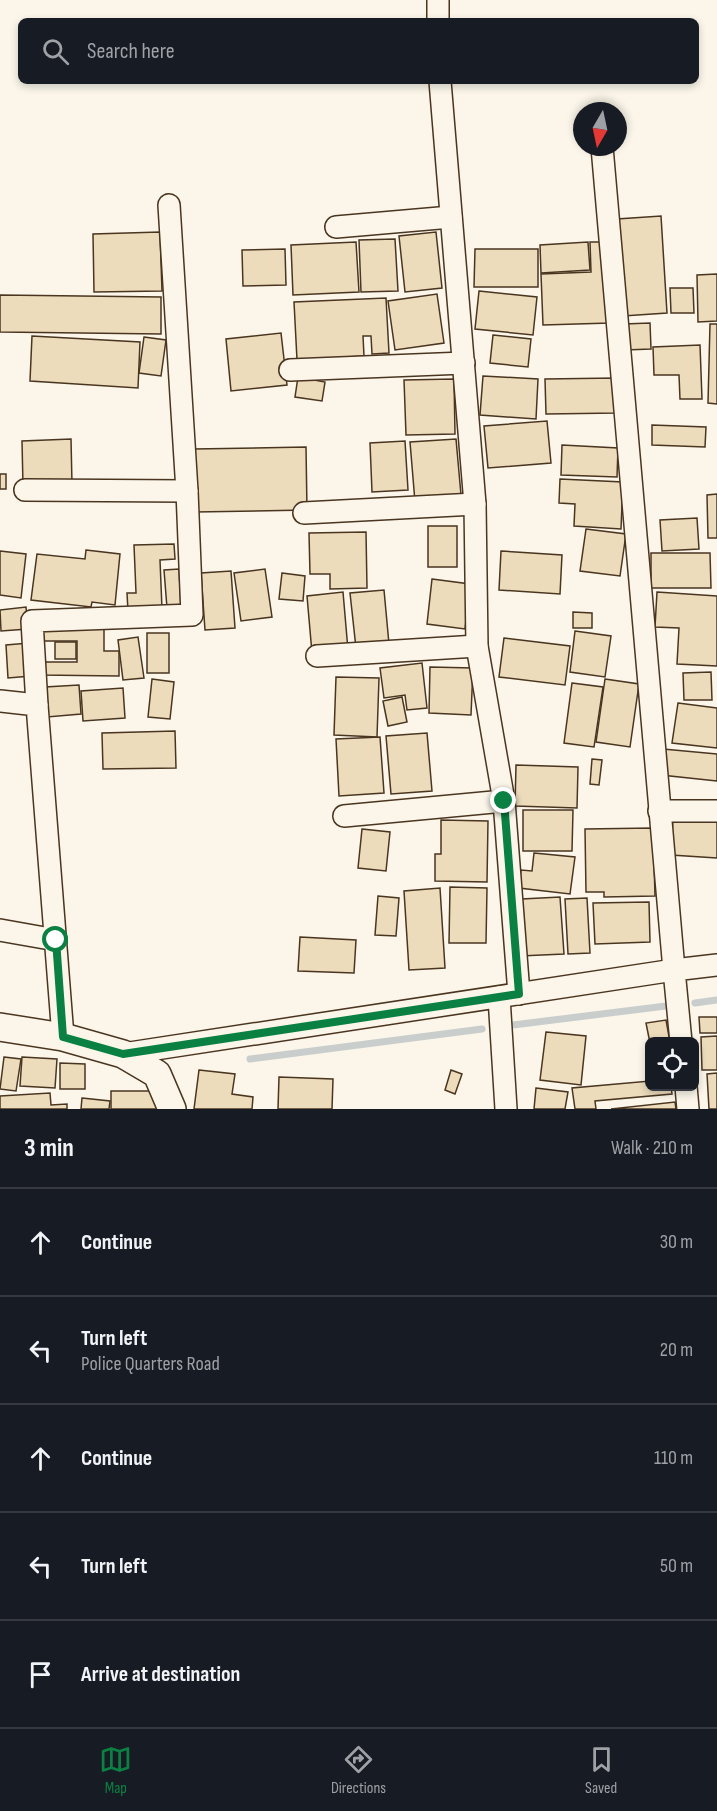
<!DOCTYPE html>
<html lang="en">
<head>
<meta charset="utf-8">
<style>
  body { margin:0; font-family:"Sofia Sans Condensed",sans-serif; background:#20242c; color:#f1f3f6 }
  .controls { position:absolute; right:18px; bottom:18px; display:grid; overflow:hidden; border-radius:9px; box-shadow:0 3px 9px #0003 }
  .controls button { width:54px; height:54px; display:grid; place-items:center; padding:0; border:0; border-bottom:2px solid #363941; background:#171b24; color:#f1f3f6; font:30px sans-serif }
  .compass { position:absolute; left:573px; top:102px; width:54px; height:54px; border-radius:50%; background:#171b24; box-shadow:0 3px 9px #0003; rotate:189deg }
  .stop { position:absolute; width:18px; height:18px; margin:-14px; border:4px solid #0b8043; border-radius:50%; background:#fff }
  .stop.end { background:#0b8043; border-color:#fff; box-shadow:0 2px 6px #0008 }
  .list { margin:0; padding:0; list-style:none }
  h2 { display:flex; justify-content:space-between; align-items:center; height:78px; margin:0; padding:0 24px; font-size:26px }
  h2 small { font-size:20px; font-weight:400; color:#9ea1a6 }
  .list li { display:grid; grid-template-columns:39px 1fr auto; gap:18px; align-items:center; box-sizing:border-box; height:108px; padding:0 24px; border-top:2px solid #363941 }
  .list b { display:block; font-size:22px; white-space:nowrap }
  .list p { margin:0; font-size:20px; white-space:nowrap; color:#9ea1a6 }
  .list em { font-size:20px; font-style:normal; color:#9ea1a6 }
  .icon { flex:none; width:33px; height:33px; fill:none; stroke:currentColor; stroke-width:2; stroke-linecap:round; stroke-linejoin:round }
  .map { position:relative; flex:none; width:717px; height:1109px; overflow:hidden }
  .search { position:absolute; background:#171b24; box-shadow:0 3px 9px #0003; left:18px; right:18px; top:18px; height:66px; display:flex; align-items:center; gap:15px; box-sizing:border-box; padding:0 21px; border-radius:9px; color:#9ea1a6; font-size:22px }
  .sheet { height:618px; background:#171b24 }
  nav { display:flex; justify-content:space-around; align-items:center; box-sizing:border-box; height:84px; border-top:2px solid #363941; background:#171b24; font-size:16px; color:#9ea1a6 }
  nav a { display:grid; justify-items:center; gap:3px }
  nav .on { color:#0b8043 }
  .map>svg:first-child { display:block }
</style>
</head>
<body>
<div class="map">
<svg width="717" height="1109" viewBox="0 0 717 1109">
  <rect width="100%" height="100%" fill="#fbf6e9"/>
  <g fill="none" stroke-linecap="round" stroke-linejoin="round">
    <!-- stream -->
    <g stroke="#c9cecd" stroke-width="7">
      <polyline points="695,1003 717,1000"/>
      <polyline points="513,1025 666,1006"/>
      <polyline points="250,1059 482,1029"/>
    </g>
  </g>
  <!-- building -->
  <g fill="#ecdcbc" stroke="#4a3520" stroke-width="1.5">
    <polygon points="661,216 667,313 623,316 617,219"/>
    <polygon points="160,232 162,291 94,292 93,234"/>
    <polygon points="436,232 442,288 405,292 399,236"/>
    <polygon points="395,239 398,291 361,292 359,240"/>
    <polygon points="356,242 359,292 293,295 291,245"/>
    <polygon points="588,242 590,270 541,273 540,245"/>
    <polygon points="590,242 604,242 610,323 543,325 541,274 591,272"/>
    <polygon points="285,249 286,285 243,286 242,250"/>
    <polygon points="475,249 538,249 538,287 474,287"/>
    <polygon points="717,274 717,321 698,322 697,275"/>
    <polygon points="670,288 693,288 694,313 671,313"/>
    <polygon points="479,291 537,297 533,335 475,329"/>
    <polygon points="437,294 444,343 395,350 388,301"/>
    <polygon points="0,295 161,297 161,334 0,332"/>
    <polygon points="386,298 389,353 372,354 371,336 363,336 364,356 297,360 294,302"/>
    <polygon points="650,323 651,349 625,350 624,324"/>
    <polygon points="710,324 717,324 717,404 708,403"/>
    <polygon points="281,333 287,385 231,391 226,339"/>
    <polygon points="493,335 531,339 528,367 490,363"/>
    <polygon points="32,336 140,342 138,388 30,381"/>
    <polygon points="144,337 166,340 161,376 139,373"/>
    <polygon points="700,345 702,399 680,399 679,375 654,375 653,347"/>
    <polygon points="483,376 538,379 536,419 480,415"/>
    <polygon points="298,377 325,382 322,401 295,397"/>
    <polygon points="616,378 617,413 546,414 545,379"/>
    <polygon points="454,379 455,434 406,435 404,380"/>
    <polygon points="547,421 551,463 488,468 484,426"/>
    <polygon points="652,425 706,427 705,447 652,445"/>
    <polygon points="71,439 72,484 23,486 22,441"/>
    <polygon points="456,439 461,495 415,502 410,442"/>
    <polygon points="405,441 408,490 372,492 370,443"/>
    <polygon points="562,445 618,448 617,477 561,475"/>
    <polygon points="306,447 307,510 195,512 194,449"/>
    <rect x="0" y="474" width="6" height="15"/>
    <polygon points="560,479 623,482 621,529 574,526 575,504 559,503"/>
    <polygon points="717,494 717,538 708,538 707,495"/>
    <polygon points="697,518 699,549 662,551 660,520"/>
    <rect x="428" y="526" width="29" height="41"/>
    <polygon points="586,529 626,534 620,576 580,571"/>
    <polygon points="366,532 367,588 330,589 330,574 310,574 309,533"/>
    <polygon points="174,544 175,559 160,560 162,609 128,611 127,593 136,593 134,545"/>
    <polygon points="86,550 120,554 115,605 92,602 91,607 31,600 37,554 85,559"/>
    <polygon points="0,551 26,554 21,598 0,595"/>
    <polygon points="501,551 562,555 560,594 499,590"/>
    <polygon points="651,553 710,553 711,588 651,588"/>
    <polygon points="179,569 181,607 167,608 164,570"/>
    <polygon points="265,569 272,617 241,621 234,573"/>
    <polygon points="231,571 235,628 205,630 201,573"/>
    <polygon points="282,573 305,576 303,601 279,599"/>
    <polygon points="432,579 470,584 465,629 427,624"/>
    <polygon points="384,590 389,644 356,648 350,593"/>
    <polygon points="343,592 348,650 312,653 307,596"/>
    <polygon points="657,592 717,596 717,666 677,664 679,628 655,627"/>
    <polygon points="26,607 28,629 1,631 0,610"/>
    <polygon points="573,612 592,613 592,628 573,628"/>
    <polygon points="34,628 104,628 104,651 119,651 119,676 40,675 40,662 77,662 77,641 34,641"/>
    <polygon points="575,631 611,636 605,677 570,672"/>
    <rect x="147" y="633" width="22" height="40"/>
    <polygon points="138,637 144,678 123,680 118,640"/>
    <polygon points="504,638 570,646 565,685 499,677"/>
    <rect x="55" y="642" width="21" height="17"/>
    <polygon points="29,643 31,676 8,678 6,645"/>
    <polygon points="422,663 427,708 407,710 405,695 384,698 380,668"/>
    <polygon points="430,667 473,668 471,715 429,713"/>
    <polygon points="711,672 712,700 684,700 683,673"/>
    <polygon points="336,677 379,678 377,737 334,735"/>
    <polygon points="152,679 174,682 170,719 148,717"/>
    <polygon points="605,679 639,684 630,747 596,742"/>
    <polygon points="572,683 603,687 594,747 564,743"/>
    <polygon points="79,685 81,714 47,717 45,687"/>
    <polygon points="123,688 125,718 83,721 81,691"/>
    <polygon points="402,697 407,722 388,726 383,701"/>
    <polygon points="678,703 717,708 717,748 672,743"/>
    <polygon points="175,731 176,768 103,769 102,733"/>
    <polygon points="427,733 432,791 391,794 386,736"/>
    <polygon points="380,737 384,793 339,796 336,739"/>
    <polygon points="663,749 717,754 717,781 661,775"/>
    <polygon points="592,759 602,760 599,785 590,784"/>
    <polygon points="516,765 578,767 577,808 515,806"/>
    <polygon points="523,810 573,810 572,851 523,851"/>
    <polygon points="673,817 717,820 717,858 671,855"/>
    <polygon points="441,820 488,821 487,882 435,881 435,854 441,854"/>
    <polygon points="653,828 655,896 604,897 604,892 586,892 585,829"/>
    <polygon points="362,829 390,832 386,871 358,868"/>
    <polygon points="534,853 575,857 570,894 519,888 521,870 532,871"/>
    <polygon points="450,887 487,888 486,943 449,943"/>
    <polygon points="440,888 445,968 409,970 404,891"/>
    <polygon points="378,896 399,898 396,936 375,935"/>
    <polygon points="560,897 564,954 520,956 518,920 524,919 522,899"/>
    <polygon points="587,898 590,953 568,954 565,899"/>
    <polygon points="649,902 650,942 595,944 593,903"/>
    <polygon points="300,937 356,940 354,973 298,971"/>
    <polygon points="699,1017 717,1017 717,1033 700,1033"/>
    <polygon points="666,1020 670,1042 650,1042 650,1043 646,1023"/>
    <polygon points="546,1032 586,1036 581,1085 540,1080"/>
    <polygon points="717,1036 717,1070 702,1070 701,1037"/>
    <polygon points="4,1057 21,1059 16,1091 0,1089"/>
    <polygon points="22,1057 57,1059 55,1088 20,1086"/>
    <polygon points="60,1063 85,1064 85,1089 60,1089"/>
    <polygon points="199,1070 235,1074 232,1094 253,1097 252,1109 194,1109"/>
    <polygon points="451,1070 462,1074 455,1094 445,1090"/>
    <polygon points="717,1073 717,1109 709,1109 707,1074"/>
    <polygon points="279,1077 333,1079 332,1109 278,1109"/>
    <polygon points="650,1081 650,1086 671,1086 672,1094 595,1101 596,1109 575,1109 572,1088"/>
    <polygon points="536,1088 568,1092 565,1109 534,1109"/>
    <polygon points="111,1091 161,1091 160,1109 111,1109"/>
    <polygon points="50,1093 51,1105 67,1104 67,1109 0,1109 0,1096"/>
    <polygon points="82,1098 110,1101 109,1109 81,1109"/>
    <polygon points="675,1102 676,1109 611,1109"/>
  </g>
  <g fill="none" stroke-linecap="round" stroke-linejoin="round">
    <defs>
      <g id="minor">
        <polyline points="438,21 438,0"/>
        <polyline points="440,81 475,504 477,646 504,801 519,994"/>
        <polyline points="336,227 451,217"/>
        <polyline points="290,370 464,363"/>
        <polyline points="25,490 187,491"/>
        <polyline points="304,513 475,504"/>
        <polyline points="317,656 477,646"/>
        <polyline points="0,701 37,705 63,1037"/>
        <polyline points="37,705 32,621 192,615 187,491 169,205"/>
        <polyline points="659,811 717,811"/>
        <polyline points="344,816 504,801"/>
        <polyline points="0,930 56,940"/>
        <polyline points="499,997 506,1109"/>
        <polyline points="681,1042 674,970 717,965"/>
        <polyline points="123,1054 674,970 602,147"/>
        <polyline points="686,1086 688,1109"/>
      </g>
      <polyline id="tertiary" points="0,1027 63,1037 123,1054 157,1074 172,1109"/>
    </defs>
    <!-- minor casing -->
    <use href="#minor" stroke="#4a3520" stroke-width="24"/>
    <!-- tertiary casing -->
    <use href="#tertiary" stroke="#4a3520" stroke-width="30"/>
    <!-- minor -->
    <use href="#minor" stroke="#fbf6e9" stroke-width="21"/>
    <!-- tertiary -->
    <use href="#tertiary" stroke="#fbf6e9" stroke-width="27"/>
  </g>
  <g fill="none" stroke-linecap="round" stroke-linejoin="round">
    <!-- route -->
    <polyline stroke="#0b8043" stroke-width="8" points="56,940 63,1037 123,1054 519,994 504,801"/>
  </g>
</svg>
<div class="controls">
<button><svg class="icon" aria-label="locate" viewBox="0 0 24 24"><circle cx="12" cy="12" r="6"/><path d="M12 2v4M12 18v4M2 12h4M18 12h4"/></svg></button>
</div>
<svg class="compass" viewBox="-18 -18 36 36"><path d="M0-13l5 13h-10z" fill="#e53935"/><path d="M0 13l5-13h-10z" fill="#9ea1a6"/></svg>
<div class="stop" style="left:56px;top:940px"></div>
<div class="stop end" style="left:504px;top:801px"></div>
<div class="search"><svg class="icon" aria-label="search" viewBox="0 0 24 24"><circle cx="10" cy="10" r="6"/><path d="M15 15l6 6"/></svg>Search here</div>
</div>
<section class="sheet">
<h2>3 min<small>Walk · 210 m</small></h2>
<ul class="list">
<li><svg class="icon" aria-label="ahead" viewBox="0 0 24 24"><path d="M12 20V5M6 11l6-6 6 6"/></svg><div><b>Continue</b></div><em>30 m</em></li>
<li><svg class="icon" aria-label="left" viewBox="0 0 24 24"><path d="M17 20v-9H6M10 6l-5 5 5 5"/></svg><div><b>Turn left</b><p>Police Quarters Road</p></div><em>20 m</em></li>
<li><svg class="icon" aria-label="ahead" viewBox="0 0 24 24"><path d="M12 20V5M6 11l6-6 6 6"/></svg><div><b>Continue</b></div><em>110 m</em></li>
<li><svg class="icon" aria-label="left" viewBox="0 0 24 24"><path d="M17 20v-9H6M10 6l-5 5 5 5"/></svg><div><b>Turn left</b></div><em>50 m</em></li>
<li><svg class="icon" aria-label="arrive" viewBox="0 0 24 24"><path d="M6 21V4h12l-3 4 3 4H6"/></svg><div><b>Arrive at destination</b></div></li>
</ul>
</section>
<nav>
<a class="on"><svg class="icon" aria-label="map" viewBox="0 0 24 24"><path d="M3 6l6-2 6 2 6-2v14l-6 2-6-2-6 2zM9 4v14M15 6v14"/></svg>Map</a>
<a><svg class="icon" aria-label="directions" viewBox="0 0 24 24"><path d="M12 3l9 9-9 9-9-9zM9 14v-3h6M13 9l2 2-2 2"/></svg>Directions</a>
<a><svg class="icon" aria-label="saved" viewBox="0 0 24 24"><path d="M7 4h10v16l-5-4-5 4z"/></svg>Saved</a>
</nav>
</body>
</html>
